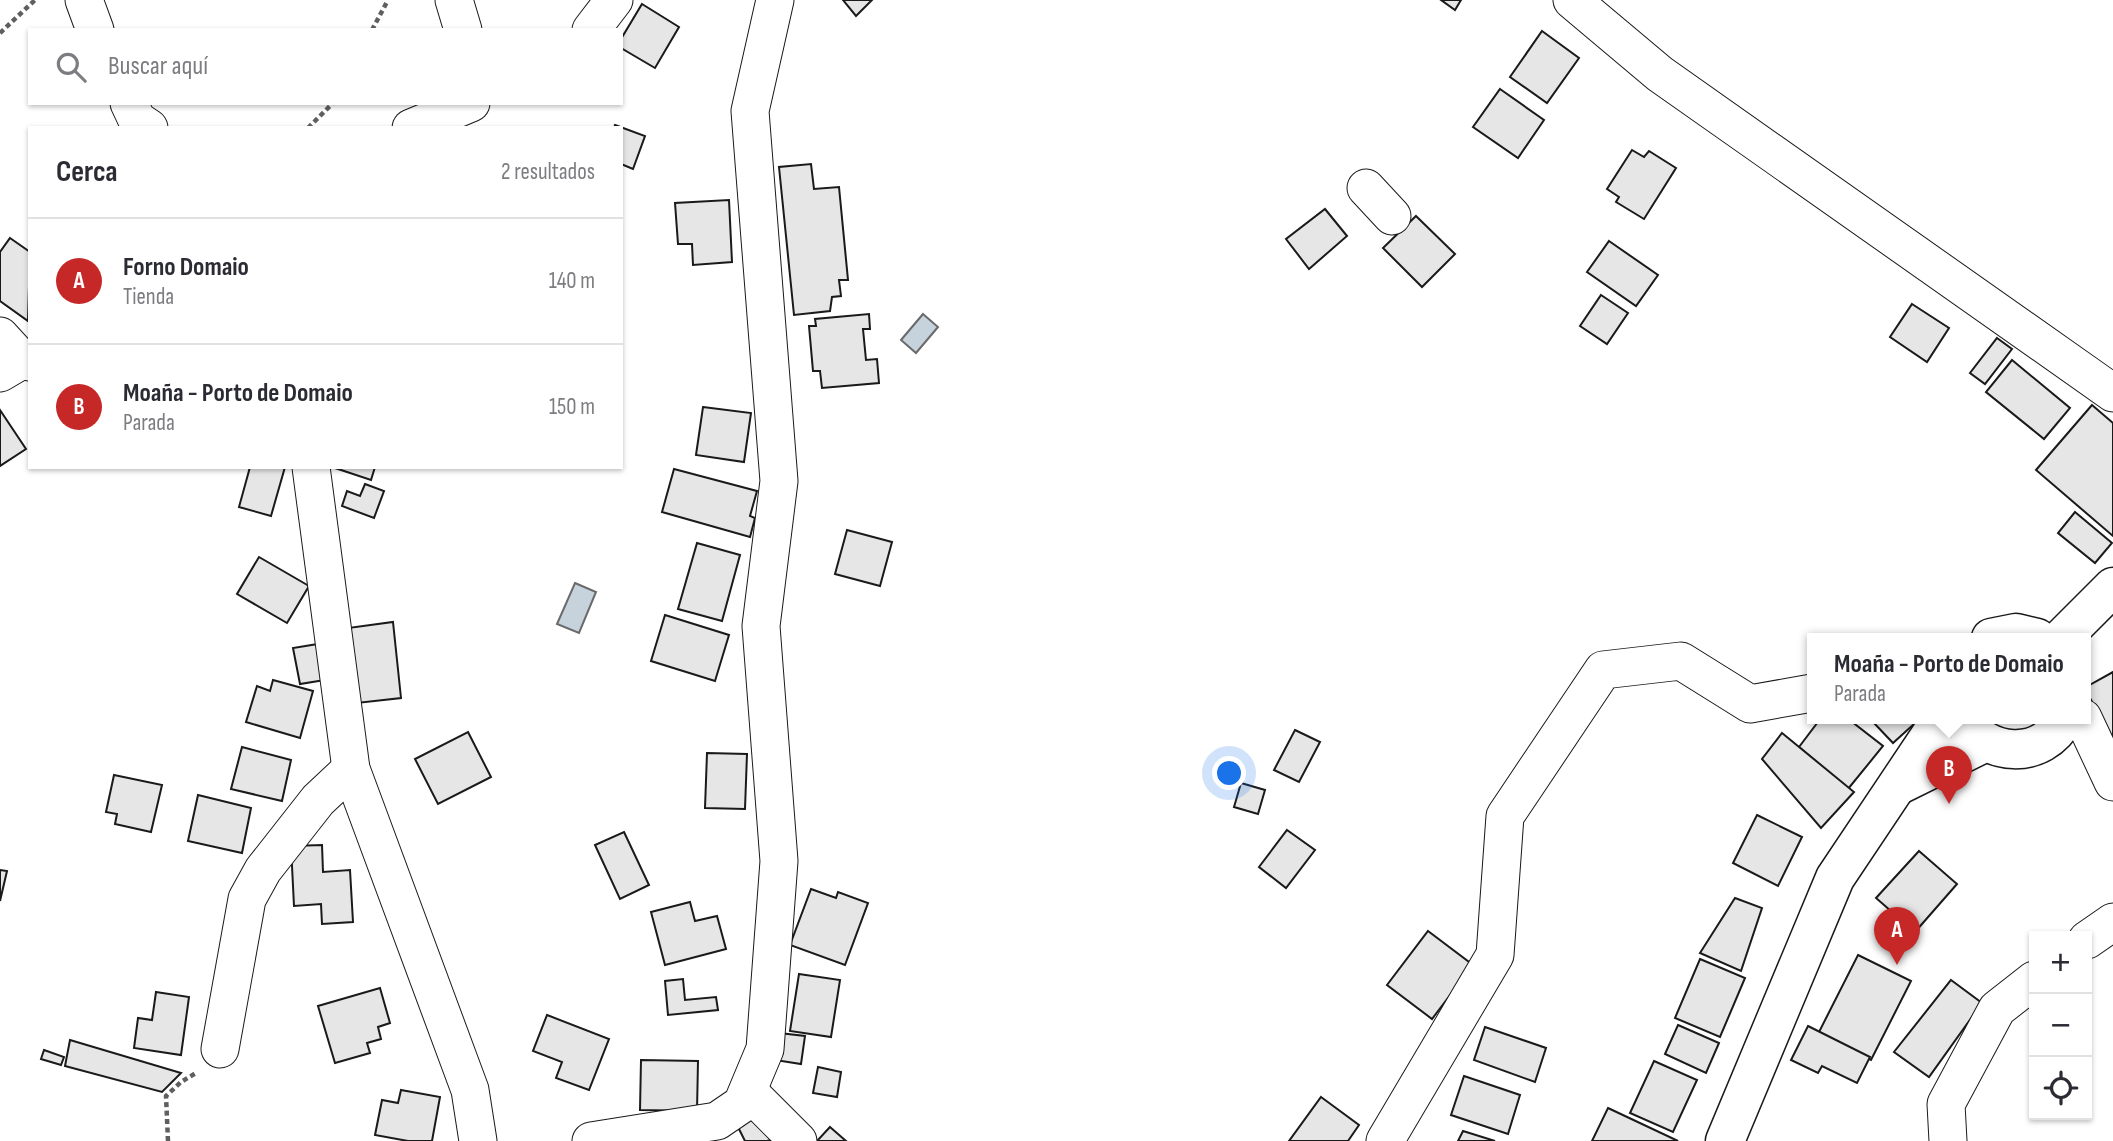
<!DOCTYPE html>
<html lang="es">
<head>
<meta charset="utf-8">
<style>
  body { margin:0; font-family:"Sofia Sans Condensed",sans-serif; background:#f7f7f7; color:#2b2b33 }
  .controls { position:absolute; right:21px; bottom:21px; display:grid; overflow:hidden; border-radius:0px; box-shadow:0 2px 5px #0004 }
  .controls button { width:63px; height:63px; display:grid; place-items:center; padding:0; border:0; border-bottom:2px solid #e1e1e2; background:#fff; color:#2b2b33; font:35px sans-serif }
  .you { position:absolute; left:1230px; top:774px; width:24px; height:24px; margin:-18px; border:5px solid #fff; border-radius:50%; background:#1a73e8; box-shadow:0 0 0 10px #1a73e833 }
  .badge { display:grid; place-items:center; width:46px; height:46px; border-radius:50%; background:#c62828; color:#fff; font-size:23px; font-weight:700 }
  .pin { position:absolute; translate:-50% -58px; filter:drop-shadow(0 2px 4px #0008) }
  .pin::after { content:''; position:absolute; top:37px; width:24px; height:21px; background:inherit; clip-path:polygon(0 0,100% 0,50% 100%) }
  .popup { position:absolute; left:1807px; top:633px; width:284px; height:91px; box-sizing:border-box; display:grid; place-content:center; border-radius:0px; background:#fff; filter:drop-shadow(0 2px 5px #0005); font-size:23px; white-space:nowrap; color:#7c7c81 }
  .popup b { font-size:26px; color:#2b2b33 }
  .popup::after { content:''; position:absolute; left:50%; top:100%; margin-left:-14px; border:14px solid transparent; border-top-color:#fff }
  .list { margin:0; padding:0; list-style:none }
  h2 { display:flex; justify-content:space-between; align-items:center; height:91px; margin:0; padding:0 28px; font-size:30px }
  h2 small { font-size:23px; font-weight:400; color:#7c7c81 }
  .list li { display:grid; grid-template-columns:46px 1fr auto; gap:21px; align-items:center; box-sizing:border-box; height:126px; padding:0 28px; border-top:2px solid #e1e1e2 }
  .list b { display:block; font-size:26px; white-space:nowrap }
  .list p { margin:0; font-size:23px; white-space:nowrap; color:#7c7c81 }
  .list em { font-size:23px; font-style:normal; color:#7c7c81 }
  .icon { flex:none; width:38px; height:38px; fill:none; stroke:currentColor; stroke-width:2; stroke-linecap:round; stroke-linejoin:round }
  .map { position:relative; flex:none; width:2113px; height:1141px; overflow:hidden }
  .search { position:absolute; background:#fff; box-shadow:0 2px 5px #0004; left:28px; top:28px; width:595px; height:77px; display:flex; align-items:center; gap:18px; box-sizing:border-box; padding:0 24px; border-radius:0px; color:#7c7c81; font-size:26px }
  .panel { position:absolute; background:#fff; box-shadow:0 2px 5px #0004; left:28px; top:126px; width:595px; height:343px; border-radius:0px }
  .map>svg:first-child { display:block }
</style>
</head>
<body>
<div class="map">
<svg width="2113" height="1141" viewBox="0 0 2113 1141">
  <rect width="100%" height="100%" fill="#fff"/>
  <!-- water -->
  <g fill="#c6d2dc" stroke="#6a6a6a" stroke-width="2">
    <polygon points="923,314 938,327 916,353 901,340"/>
    <polygon points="575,583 596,592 579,633 557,624"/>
  </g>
  <!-- building -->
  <g fill="#e6e6e6" stroke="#1a1a1a" stroke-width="2">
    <polygon points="843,0 872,0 856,16"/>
    <polygon points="1441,0 1461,0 1455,10"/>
    <polygon points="642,4 679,27 655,68 621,48 621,39"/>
    <polygon points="1542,31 1579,58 1547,103 1510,77"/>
    <polygon points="1500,89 1544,120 1518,158 1473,127"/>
    <polygon points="615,125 645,136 633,169 621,164 621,128 614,128"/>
    <polygon points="1632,150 1644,157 1649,151 1676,168 1644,219 1616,202 1619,197 1607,189"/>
    <polygon points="811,164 814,189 839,187 848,280 839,280 841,296 832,297 830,311 794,315 779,167"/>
    <polygon points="729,200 732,262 693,265 692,244 678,244 675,203"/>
    <polygon points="1325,209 1347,236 1309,269 1286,239"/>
    <polygon points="1416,216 1455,254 1422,287 1383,248"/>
    <polygon points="10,238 30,252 28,321 0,301 0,252"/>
    <polygon points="1609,241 1658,275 1636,306 1587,272"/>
    <polygon points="1601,295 1628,313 1607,344 1580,326"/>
    <polygon points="1912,304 1949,328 1927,362 1890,337"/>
    <polygon points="869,314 870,329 863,329 866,360 877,359 879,383 822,388 820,371 813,371 809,326 816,326 815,319"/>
    <polygon points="1997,338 2012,349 1985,384 1970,373"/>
    <polygon points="2012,360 2070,408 2044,439 1986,392"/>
    <polygon points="2092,405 2113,423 2113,536 2036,470"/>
    <polygon points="703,407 751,413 744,462 696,455"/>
    <polygon points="0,410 26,449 0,466"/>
    <polygon points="250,467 285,467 271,516 239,507"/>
    <polygon points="332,467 375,467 371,480"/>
    <polygon points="674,469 757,491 750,516 755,518 750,537 662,512"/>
    <polygon points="365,484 384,491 374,518 342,506 347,491 360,496"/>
    <polygon points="2075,512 2112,543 2095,563 2058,533"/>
    <polygon points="847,530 892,542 880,586 835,574"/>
    <polygon points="697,543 740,555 722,621 678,609"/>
    <polygon points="259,557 309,586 287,623 237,594"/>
    <polygon points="665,615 729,635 715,681 651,661"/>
    <polygon points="393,622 401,698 357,703 348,628"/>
    <polygon points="324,643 331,679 300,684 293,648"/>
    <polygon points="2113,672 2113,739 2086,691 2086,687"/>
    <polygon points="273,680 313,691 300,738 246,722 257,686 270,691"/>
    <polygon points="1821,718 1847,718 1883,746 1848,789 1799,747"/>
    <polygon points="1877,718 1909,718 1914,724 1893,743 1873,722"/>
    <polygon points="1295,730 1320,742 1299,782 1274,770"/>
    <polygon points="468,732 491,777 438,804 415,759"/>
    <polygon points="1782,733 1854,792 1821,828 1762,759"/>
    <polygon points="242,747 291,760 282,801 231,789"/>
    <polygon points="707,753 747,754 745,809 705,808"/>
    <polygon points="114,775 162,785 151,832 115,824 117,814 106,812"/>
    <polygon points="1241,783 1265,790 1258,814 1234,807"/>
    <polygon points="198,795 251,808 242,853 188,841"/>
    <polygon points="1757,815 1802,837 1778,886 1733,863"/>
    <polygon points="1287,830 1315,850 1286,888 1259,867"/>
    <polygon points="624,832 649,885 620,899 595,845"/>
    <polygon points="322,845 323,872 350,870 353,922 322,924 321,904 294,906 291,846"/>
    <polygon points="1919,851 1957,884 1915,932 1876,898"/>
    <polygon points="0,870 7,871 0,901"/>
    <polygon points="811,889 836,898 838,892 868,903 845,965 790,945"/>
    <polygon points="1735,898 1762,908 1741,971 1700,953"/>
    <polygon points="690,902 695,921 717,916 726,949 665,965 651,912"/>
    <polygon points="1428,931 1473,965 1432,1019 1387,985"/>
    <polygon points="1858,955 1911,981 1871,1060 1818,1034"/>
    <polygon points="1700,959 1745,978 1720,1037 1675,1018"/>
    <polygon points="799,974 840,980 831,1037 790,1031"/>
    <polygon points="683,979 685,1000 716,997 718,1010 668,1015 665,981"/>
    <polygon points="1951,980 1982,1003 1929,1077 1894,1052"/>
    <polygon points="380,988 390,1023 378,1027 381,1039 367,1043 370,1053 335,1063 318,1006"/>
    <polygon points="156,992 189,997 181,1055 134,1048 138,1018 152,1020"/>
    <polygon points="547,1015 609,1039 589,1090 556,1078 562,1062 533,1051"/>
    <polygon points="1678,1025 1719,1043 1706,1073 1665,1054"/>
    <polygon points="1808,1026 1870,1057 1857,1083 1822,1066 1818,1073 1791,1060"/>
    <polygon points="1485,1027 1546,1048 1535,1082 1474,1060"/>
    <polygon points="779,1033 805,1036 801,1064 775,1060"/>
    <polygon points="70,1040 181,1073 162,1092 65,1066"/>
    <polygon points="44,1050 64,1057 61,1065 41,1059"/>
    <polygon points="641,1060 698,1061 697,1111 640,1110"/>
    <polygon points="1654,1061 1697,1080 1673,1132 1630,1113"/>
    <polygon points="818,1067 841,1072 837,1097 813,1093"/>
    <polygon points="1464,1076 1520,1095 1508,1134 1451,1115"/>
    <polygon points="401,1090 440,1097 432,1141 408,1141 375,1135 382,1100 398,1103"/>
    <polygon points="1321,1097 1359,1125 1348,1141 1289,1141"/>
    <polygon points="1608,1108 1678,1141 1592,1141"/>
    <polygon points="759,1114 781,1137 767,1141 745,1141 738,1127"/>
    <polygon points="830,1127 846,1141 817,1141"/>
    <polygon points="1463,1131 1495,1141 1458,1141"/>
  </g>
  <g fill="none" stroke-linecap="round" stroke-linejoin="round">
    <defs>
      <g id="minor">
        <polyline points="84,0 95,30"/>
        <polyline points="454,0 463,30"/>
        <polyline points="1572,0 1660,74 2113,393"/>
        <polyline points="591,30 614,0"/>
        <polyline points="129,103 137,120 149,128"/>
        <polyline points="411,128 471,103"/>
        <polyline points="1366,188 1392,216"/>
        <polyline points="0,336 22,360"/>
        <polyline points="0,373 22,360 30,362"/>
        <polyline points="311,467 351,769 470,1090 478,1141"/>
        <polyline points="2083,718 2113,782"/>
        <polyline points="2087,940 2113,922"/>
        <polyline points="220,1049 247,899 263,870 318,800 351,769"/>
        <polyline points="749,1092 798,1141"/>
        <polyline points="591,1141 717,1121 742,1104 765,1049 779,861 761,626 779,481 750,111 775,0"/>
        <polyline points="1385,1141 1495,955 1505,816 1603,670 1681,661 1750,704 1812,693"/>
        <polyline points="1948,1141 1946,1104 1997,1009 2034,980"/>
      </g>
      <g id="major">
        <polyline points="1991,638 2016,633 2037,638"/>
        <polyline points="2062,638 2113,587"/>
        <path d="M1961,718C1986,757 2042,762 2065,718"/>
        <polyline points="1901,784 1984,743"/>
        <polyline points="1725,1141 1835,878 1942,718"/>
      </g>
    </defs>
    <!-- minor casing -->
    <use href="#minor" stroke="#1a1a1a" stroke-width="39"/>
    <!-- major casing -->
    <use href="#major" stroke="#1a1a1a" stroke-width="41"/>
    <!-- path -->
    <g stroke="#5f5f5f" stroke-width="4.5" stroke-dasharray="5 3.5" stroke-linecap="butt">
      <polyline points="372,30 388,0"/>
      <polyline points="0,33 35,0"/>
      <polyline points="308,128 333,103"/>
      <polyline points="168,1141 166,1096 181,1082 196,1073"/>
    </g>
    <!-- minor -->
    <use href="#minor" stroke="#fff" stroke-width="37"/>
    <!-- major -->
    <use href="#major" stroke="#fff" stroke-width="38"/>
  </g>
</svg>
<div class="controls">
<button>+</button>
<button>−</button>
<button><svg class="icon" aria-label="locate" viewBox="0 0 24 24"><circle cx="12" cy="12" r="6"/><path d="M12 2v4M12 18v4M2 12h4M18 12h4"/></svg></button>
</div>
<div class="you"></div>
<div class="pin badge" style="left:1897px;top:965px">A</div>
<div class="pin badge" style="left:1949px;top:804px">B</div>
<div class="popup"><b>Moaña - Porto de Domaio</b>Parada</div>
<div class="search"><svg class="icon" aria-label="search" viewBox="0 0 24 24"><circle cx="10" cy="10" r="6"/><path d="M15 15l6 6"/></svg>Buscar aquí</div>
<section class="panel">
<h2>Cerca<small>2 resultados</small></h2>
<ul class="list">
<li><span class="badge">A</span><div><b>Forno Domaio</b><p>Tienda</p></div><em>140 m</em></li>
<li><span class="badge">B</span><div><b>Moaña - Porto de Domaio</b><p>Parada</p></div><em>150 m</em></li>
</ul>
</section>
</div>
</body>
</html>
